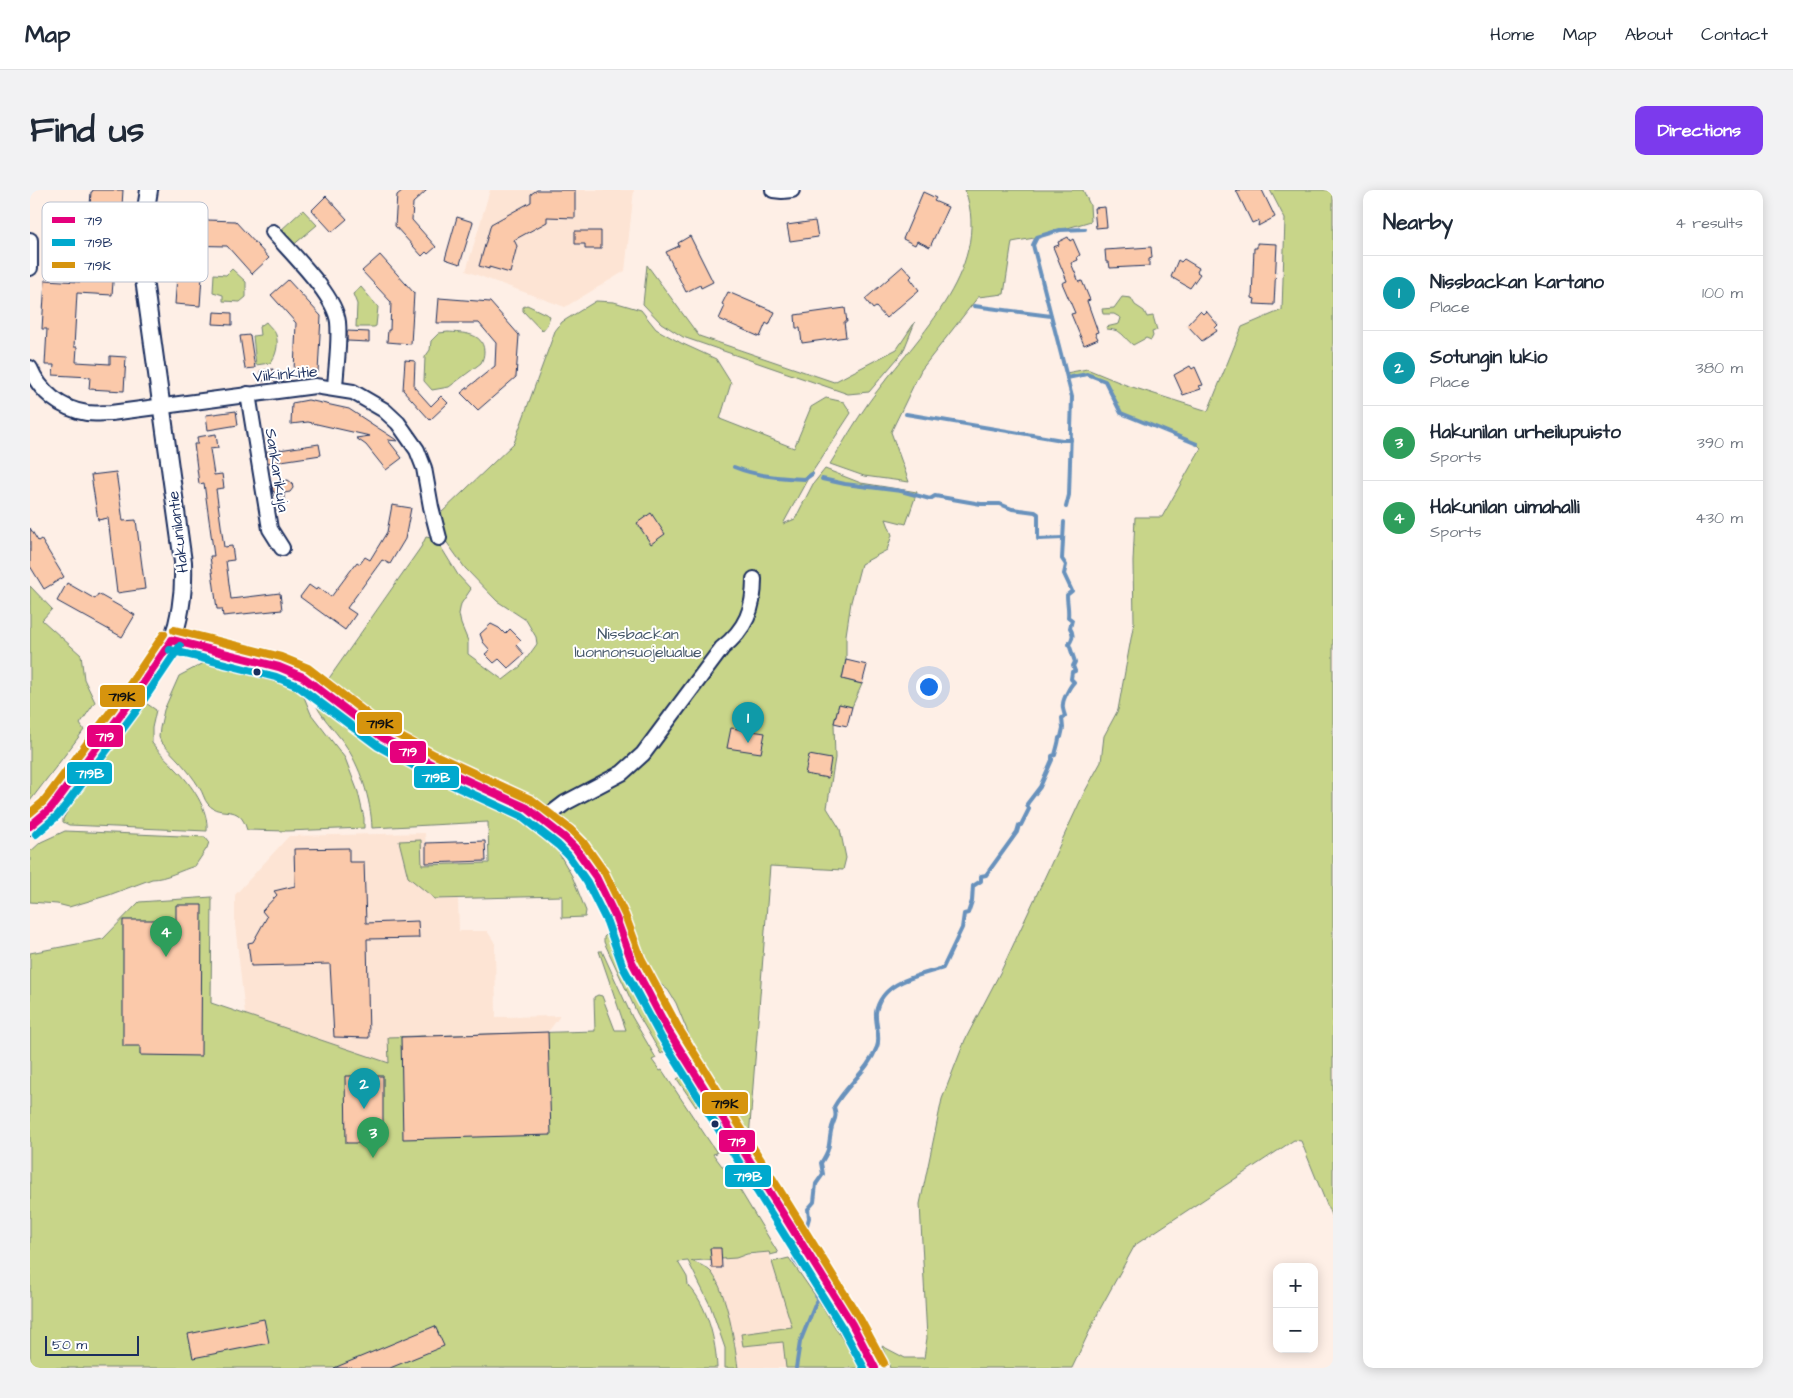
<!DOCTYPE html>
<html lang="en">
<head>
<meta charset="utf-8">
<style>
  body { margin:0; font-family:"Architects Daughter",sans-serif; background:#f2f2f3; color:#1f2937 }
  .controls { position:absolute; right:15px; bottom:15px; display:grid; overflow:hidden; border-radius:10px; box-shadow:0 2px 12px #0003 }
  .controls button { width:45px; height:45px; display:grid; place-items:center; padding:0; border:0; border-bottom:1px solid #e0e1e3; background:#fff; color:#1f2937; font:25px sans-serif }
  .scale { position:absolute; left:15px; bottom:12px; width:94px; box-sizing:border-box; padding-left:5px; border:2px solid #1b2f5e; border-top:0; font-size:14px; line-height:18px; white-space:nowrap; color:#1b2f5e; -webkit-text-stroke:4px #fff; paint-order:stroke }
  .you { position:absolute; left:898px; top:496px; width:18px; height:18px; margin:-12px; border:4px solid #fff; border-radius:50%; background:#1a73e8; box-shadow:0 0 0 8px #1a73e833 }
  .badge { display:grid; place-items:center; width:32px; height:32px; border-radius:50%; background:#7c3aed; color:#fff; font-size:16px; font-weight:700 }
  .pin { position:absolute; translate:-50% -41px; filter:drop-shadow(0 1px 2px #0008) }
  .pin::after { content:''; position:absolute; top:26px; width:18px; height:15px; background:inherit; clip-path:polygon(0 0,100% 0,50% 100%) }
  .list { margin:0; padding:0; list-style:none }
  h2 { display:flex; justify-content:space-between; align-items:center; height:65px; margin:0; padding:0 20px; font-size:21px }
  h2 small { font-size:16px; font-weight:400; color:#747a83 }
  .list li { display:grid; grid-template-columns:32px 1fr auto; gap:15px; align-items:center; box-sizing:border-box; height:75px; padding:0 20px; border-top:1px solid #e0e1e3 }
  .list b { display:block; font-size:19px; white-space:nowrap }
  .list p { margin:0; font-size:16px; white-space:nowrap; color:#747a83 }
  .list em { font-size:16px; font-style:normal; color:#747a83 }
  .map { position:relative; flex:none; width:1303px; height:1178px; overflow:hidden; border-radius:10px }
  header { display:flex; align-items:center; gap:30px; box-sizing:border-box; height:70px; padding:0 25px; background:#fff; border-bottom:1px solid #e0e1e3 }
  header strong { font-size:24px }
  nav { display:flex; gap:28px; margin-inline-start:auto; font-size:18px }
  .intro { display:flex; align-items:center; justify-content:space-between; box-sizing:border-box; height:120px; padding:0 30px }
  h1 { margin:0; font-size:35px }
  .button { padding:12px 22px; border-radius:10px; background:#7c3aed; color:#fff; font-size:18px; font-weight:700 }
  main { display:flex; gap:30px; padding:0 30px }
  aside { flex:1; background:#fff; border-radius:10px; box-shadow:0 2px 12px #0003 }
  .map>svg:first-child { display:block }
</style>
</head>
<body>
<header>
<strong>Map</strong>
<nav><a>Home</a><a>Map</a><a>About</a><a>Contact</a></nav>
</header>
<div class="intro"><h1>Find us</h1><a class="button">Directions</a></div>
<main>
<div class="map">
<svg width="1303" height="1178" viewBox="0 0 1303 1178">
  <rect width="100%" height="100%" fill="#feefe6"/>
  <filter id="ink" filterUnits="userSpaceOnUse"><feTurbulence type="fractalNoise" baseFrequency=".02" numOctaves="2"/><feDisplacementMap in="SourceGraphic" scale="10" xChannelSelector="R" yChannelSelector="G"/><feConvolveMatrix kernelMatrix="1 2 1 2 8 2 1 2 1" color-interpolation-filters="sRGB"/></filter>
  <g filter="url(#ink)">
    <!-- built -->
    <g fill="#fde4d4">
      <polygon points="460,0 604,0 595,81 535,117 436,81"/>
      <polygon points="395,643 397,673 456,671 428,708 429,741 457,741 465,753 466,827 530,826 518,842 521,945 227,932 205,734 205,705 259,646"/>
      <polygon points="739,1062 762,1137 711,1144 713,1156 753,1152 756,1178 708,1178 703,1144 693,1108 681,1082 679,1071"/>
    </g>
    <!-- green -->
    <g fill="#c8d589" stroke="#728274">
      <path d="M935,0H1053L1060,15L1061,31L1004,48L982,52L974,104L948,107L891,180L861,242L879,292L834,286L800,274C813,253 825,232 839,212C881,153 964,81 935,0Z"/>
      <polygon points="1240,0 1303,0 1303,1030 1271,951 1264,950 1105,1055 1070,1119 1042,1178 860,1178 852,1156 875,1168 894,1168 897,1148 890,1014 912,909 935,850 972,779 1054,603 1071,572 1074,546 1088,520 1104,432 1103,372 1105,327 1132,327 1171,258 1167,254 1091,223 1075,191 1057,184 1037,188 1036,183 1057,179 1096,195 1178,221 1212,137 1252,120 1255,29"/>
      <polygon points="273,20 287,35 261,57 251,45 251,40"/>
      <polygon points="617,75 669,146 804,192 867,159 885,132 873,162 839,202 818,204 653,147 631,133 613,114"/>
      <polygon points="202,79 216,92 216,107 210,112 193,111 193,105 183,102 184,84 196,85"/>
      <polygon points="331,97 348,117 346,136 344,137 326,137 327,114 323,104"/>
      <path d="M1092,107L1101,108L1105,115L1114,121L1117,127L1123,126L1127,140L1122,142L1123,146L1121,150L1116,148L1103,155C1092,146 1093,140 1077,139L1076,137L1089,134L1091,128L1084,124H1073L1072,119L1084,118Z"/>
      <polygon points="566,111 584,112 611,120 626,139 651,153 686,169 701,193 690,229 764,258 781,217 796,208 814,212 821,223 777,290 753,334 765,329 783,294 795,279 831,293 887,302 876,334 856,329 862,345 857,360 831,374 821,412 816,445 816,470 812,489 832,494 822,517 809,514 804,533 805,568 797,618 810,639 816,668 813,680 740,676 719,948 716,945 672,877 646,813 638,800 620,786 584,699 565,666 541,641 515,618 472,594 380,555 295,494 391,357 396,347 406,349 428,385 441,399 431,414 429,424 431,434 438,451 438,464 473,490 491,476 507,454 506,447 496,430 467,411 435,378 413,347 410,324 484,253 525,141 532,132"/>
      <polygon points="497,115 520,126 517,135 512,141 493,121 493,117"/>
      <path d="M236,132C239,136 245,141 246,145C249,154 246,167 240,173L226,175L223,146L230,145L229,137Z"/>
      <path d="M418,142C432,143 453,142 454,161C454,166 453,169 451,173L419,197L402,200L394,191L395,167L400,160L401,151L409,143Z"/>
      <polygon points="0,396 22,419 12,430 51,465 54,489 65,512 50,534 54,540 0,611"/>
      <path d="M174,473L253,494L272,502L281,524L315,568L328,602L334,628V638L257,641L217,640C209,611 191,629 178,614C174,610 173,602 169,597C159,580 144,566 131,552L129,547L130,538L134,520L149,486Z"/>
      <path d="M110,509L126,520L122,538V553C129,563 138,570 146,579C161,594 179,619 177,641L39,635L33,632V629L42,614L38,611Z"/>
      <path d="M284,511L363,568L473,619L505,638L527,660L542,686L556,721L555,727L532,728V706L405,709L378,687L369,651L391,650L392,675L459,673L458,632L342,638C341,609 330,576 314,553C304,539 291,527 284,511Z"/>
      <path d="M35,641L175,647L179,652L177,658L165,676C151,680 136,689 122,689L79,705L39,717L27,714L0,712V662L11,652Z"/>
      <path d="M182,707L181,813L359,873L358,847L565,841L564,807L568,805L572,806L585,840H596L569,761H572L602,827L626,868L622,870L630,881L632,880L687,963L683,964L692,976L696,977L748,1063L740,1065L739,1062L717,1064L706,1068L661,1071C667,1073 677,1077 682,1083C698,1106 704,1150 708,1178H695V1158L680,1115L658,1071L648,1072L657,1087L658,1095C677,1114 686,1151 687,1178H0V763L73,749L109,712Z"/>
      <polygon points="582,742 610,805 638,853 635,861 631,864 607,823 574,752 574,747 578,743"/>
      <polygon points="656,884 669,913 666,917 647,889"/>
      <polygon points="759,1068 789,1111 830,1178 756,1178 753,1152 713,1156 711,1144 762,1137 742,1072"/>
    </g>
    <g fill="none" stroke-linecap="round" stroke-linejoin="round">
      <!-- stream -->
      <g stroke="#6891bc" stroke-width="4">
        <polyline points="944,116 1021,126"/>
        <polyline points="1037,188 1057,184 1075,191 1091,223 1167,254"/>
        <polyline points="876,224 1032,250 1041,250"/>
        <path d="M704,277C726,286 751,288 775,289L782,284"/>
        <polyline points="792,289 815,294 871,301 900,309 905,306 951,314 970,314 982,319 1005,322 1008,324 1008,349 1033,348"/>
        <polyline points="1036,317 1039,305 1042,207 1003,55 1007,47 1030,40 1055,39"/>
        <path d="M777,1035L779,1028L778,1019L784,1012L786,994L793,984L791,973C801,957 798,957 801,941C803,930 808,929 804,917C816,895 838,881 847,857C851,847 845,833 846,822C852,791 888,786 913,778L932,738L934,724L938,723L942,711L943,696L951,691V686L956,685L987,642L989,635H991L999,619L997,614L1010,597L1022,570V566L1025,565C1026,561 1029,551 1029,548L1031,547L1033,538L1032,528L1035,526C1034,523 1032,517 1033,514C1033,509 1040,496 1044,492L1041,489L1042,482L1045,481L1043,476L1045,472L1039,454C1043,448 1044,444 1040,438L1042,430L1038,427C1039,419 1037,413 1037,405L1042,401L1034,384L1036,375L1032,369L1034,332"/>
        <polyline points="759,1049 758,1052 760,1056"/>
        <polyline points="764,1069 785,1098 787,1110 770,1152 766,1178"/>
      </g>
    </g>
    <!-- building -->
    <g fill="#fbc9aa" stroke="#1b2f5e">
      <polygon points="63,0 93,0 91,32 89,32 88,54 86,54 82,105 47,103 44,157 47,157 46,172 80,174 80,166 96,167 94,201 59,199 60,187 23,185 24,175 15,175 17,139 12,139 15,90 50,92 51,68 55,68 57,28 59,29 61,2 62,2"/>
      <polygon points="373,0 397,0 383,13 382,30 406,57 398,64 396,62 392,66 365,36 367,5"/>
      <polygon points="507,0 545,0 545,28 517,27 517,32 484,50 487,56 480,83 459,77 459,79 449,76 461,34 501,12 501,4"/>
      <polygon points="1206,0 1232,0 1245,27 1228,36 1229,30 1222,33"/>
      <polygon points="893,2 906,8 904,11 918,17 900,57 887,51 885,55 873,49"/>
      <polygon points="296,6 317,29 302,42 282,20"/>
      <polygon points="1075,17 1077,37 1066,38 1064,18"/>
      <polygon points="427,27 443,32 430,74 415,69"/>
      <polygon points="150,29 205,31 239,68 222,84 197,56 149,55"/>
      <polygon points="785,31 788,47 760,51 757,35"/>
      <polygon points="545,41 571,41 571,59 555,59 555,54 545,54"/>
      <polygon points="660,46 683,92 671,98 670,95 656,102 636,62 649,56 648,53"/>
      <polygon points="1038,47 1040,51 1043,49 1050,65 1047,67 1048,70 1041,73 1049,92 1052,91 1060,110 1057,111 1068,142 1065,143 1068,149 1054,155 1041,124 1045,123 1032,93 1037,91 1023,57 1029,55 1028,52"/>
      <polygon points="1227,53 1247,54 1244,115 1224,114 1225,109 1222,108 1224,58 1227,58"/>
      <polygon points="1121,57 1122,68 1119,69 1119,76 1080,78 1079,72 1076,72 1075,60"/>
      <polygon points="350,65 384,103 381,154 357,152 358,140 360,140 361,112 332,81"/>
      <polygon points="1154,69 1169,78 1167,82 1170,84 1160,98 1141,87 1148,70 1151,72"/>
      <polygon points="873,76 882,86 880,88 889,100 856,128 846,117 843,119 835,109"/>
      <polygon points="147,85 172,86 170,116 145,114"/>
      <polygon points="258,90 291,126 288,182 264,181 266,133 241,105"/>
      <polygon points="698,102 745,122 739,135 736,133 730,147 689,129 695,116 692,114"/>
      <polygon points="409,108 460,112 489,145 486,187 448,220 431,203 465,176 466,153 449,133 407,133"/>
      <polygon points="815,118 817,132 814,132 816,147 772,153 770,138 766,138 765,125"/>
      <polygon points="1170,121 1173,124 1176,121 1188,135 1185,138 1187,141 1172,151 1157,135"/>
      <polygon points="184,122 202,123 202,135 183,134"/>
      <polygon points="317,141 339,142 339,152 317,151"/>
      <polygon points="220,145 225,178 215,179 210,146"/>
      <polygon points="375,170 385,171 384,197 401,216 411,206 418,213 400,230 373,200"/>
      <polygon points="1160,176 1162,179 1165,177 1173,195 1169,196 1171,199 1153,205 1144,185"/>
      <polygon points="243,179 244,189 232,191 230,181"/>
      <polygon points="278,210 319,219 368,251 358,250 372,268 356,280 336,255 326,248 340,246 278,232 261,234 262,213"/>
      <polygon points="206,221 208,235 178,240 176,225"/>
      <polygon points="186,244 188,258 180,259 184,285 192,284 194,298 186,299 194,357 202,356 204,370 196,371 201,409 250,403 252,420 193,426 192,419 187,419 180,366 184,366 177,315 174,293 169,294 164,254 168,254 167,247"/>
      <polygon points="289,254 291,265 238,273 236,262"/>
      <polygon points="86,282 93,331 106,330 115,399 87,403 78,328 68,330 61,285"/>
      <polygon points="258,290 262,293 263,298 260,302 254,303 254,310 243,301 242,296 245,292"/>
      <polygon points="362,315 381,318 375,349 360,374 352,370 317,418 326,424 315,440 270,407 279,395 286,400 288,397 301,407 327,372 330,374 335,367 340,370 357,342"/>
      <polygon points="621,323 635,344 621,354 607,333"/>
      <polygon points="0,338 8,351 11,349 34,387 14,399 0,376"/>
      <polygon points="37,393 65,409 68,404 105,425 92,447 27,411"/>
      <polygon points="461,434 469,438 475,444 480,439 491,450 486,455 494,464 478,478 469,469 464,473 455,464 460,460 453,452 450,444"/>
      <polygon points="816,470 837,475 832,494 812,489"/>
      <polygon points="809,514 822,517 817,536 804,533"/>
      <polygon points="701,538 735,543 731,563 697,558"/>
      <polygon points="779,565 801,569 798,588 775,584"/>
      <polygon points="455,651 456,671 396,673 396,653"/>
      <polygon points="319,658 319,672 334,672 336,733 388,731 389,748 337,749 339,848 304,847 300,774 221,776 218,753 223,752 237,727 232,721 247,705 244,701 265,696 264,659"/>
      <polygon points="146,715 172,715 171,866 110,865 110,856 93,856 93,730 146,730"/>
      <polygon points="518,842 521,945 373,949 371,847"/>
      <polygon points="315,886 353,886 353,953 316,953"/>
      <polygon points="680,1058 691,1058 692,1078 682,1078"/>
      <polygon points="234,1129 239,1153 163,1168 158,1144"/>
      <polygon points="405,1136 414,1156 360,1178 304,1178"/>
    </g>
    <g fill="none" stroke-linecap="round" stroke-linejoin="round">
      <defs>
        <g id="minor">
          <polyline points="743,0 752,1 762,0"/>
          <path d="M243,42C261,63 305,105 308,132C310,152 306,177 305,198"/>
          <polyline points="0,50 0,78"/>
          <path d="M0,178C10,202 31,219 57,223C65,224 73,223 81,223L285,196L323,202L354,220L368,233L387,260L394,278L401,317L409,348"/>
          <polyline points="218,204 240,339 252,358"/>
          <path d="M514,629L535,613L592,583L613,564L692,458C716,439 724,419 724,389"/>
        </g>
        <path id="tertiary" d="M119,0L112,44L113,82L153,372C154,399 152,424 142,450L249,477L273,487L353,548L401,574L454,597L497,618L535,648L546,659L566,687L586,728L602,772L639,842L822,1134L845,1178"/>
        <polyline id="secondary" points="0,636 20,619 28,609 98,515 142,450"/>
      </defs>
      <!-- minor casing -->
      <use href="#minor" stroke="#1b2f5e" stroke-width="18"/>
      <!-- tertiary casing -->
      <use href="#tertiary" stroke="#1b2f5e" stroke-width="20"/>
      <!-- secondary casing -->
      <use href="#secondary" stroke="#1b2f5e" stroke-width="22"/>
      <!-- minor -->
      <use href="#minor" stroke="#fff" stroke-width="14"/>
      <!-- tertiary -->
      <use href="#tertiary" stroke="#fff" stroke-width="16"/>
      <!-- secondary -->
      <use href="#secondary" stroke="#fff" stroke-width="19"/>
      <defs>
        <g id="bus-1">
          <polyline points="142,450 249,477 273,487 353,548 401,574 497,618 535,648 546,659 566,687 586,728 602,772 639,842 822,1134 845,1178"/>
          <polyline points="0,636 20,619 28,609 98,515 142,450"/>
        </g>
        <g id="bus-2">
          <polyline points="140,460 246,487 268,496 348,556 397,583 492,627 528,655 538,665 557,692 577,732 593,777 631,847 813,1139 834,1178"/>
          <polyline points="6,644 27,626 36,615 106,521 150,456"/>
        </g>
        <g id="bus-3">
          <polyline points="144,440 251,467 278,478 358,540 405,565 502,610 541,640 553,652 575,683 595,725 611,768 648,837 830,1129 854,1173"/>
          <polyline points="0,623 13,612 20,603 90,509 134,444"/>
        </g>
      </defs>
      <!-- bus-1 casing -->
      <use href="#bus-1" stroke="#fff" stroke-width="11"/>
      <!-- bus-2 casing -->
      <use href="#bus-2" stroke="#fff" stroke-width="11"/>
      <!-- bus-3 casing -->
      <use href="#bus-3" stroke="#fff" stroke-width="11"/>
      <!-- bus-1 -->
      <use href="#bus-1" stroke="#e5007d" stroke-width="8"/>
      <!-- bus-2 -->
      <use href="#bus-2" stroke="#00a9ce" stroke-width="8"/>
      <!-- bus-3 -->
      <use href="#bus-3" stroke="#d6940e" stroke-width="8"/>
    </g>
  </g>
  <!-- markers -->
  <g fill="#1b2f5e" stroke="#fff" stroke-width="2">
    <circle cx="227" cy="482" r="4.5"/>
    <circle cx="685" cy="934" r="4.5"/>
  </g>
  <g text-anchor="middle" stroke-width="4" stroke-linejoin="round" paint-order="stroke">
    <!-- street labels -->
    <g font-size="16" fill="#1b2f5e" stroke="#fff">
      <text transform="translate(255 183) rotate(-5)" y="6">Viikinkitie</text>
      <text transform="translate(248 280) rotate(81)" y="6">Sankarikuja</text>
      <text transform="translate(147 342) rotate(-97)" y="6">Hakunilantie</text>
    </g>
    <!-- park labels -->
    <g font-size="16" fill="#465869" stroke="#fff">
      <text x="608" y="449">Nissbackan<tspan x="608" dy="18">luonnonsuojelualue</tspan></text>
    </g>
  </g>
  <!-- legend -->
  <rect x="12" y="12" width="166" height="80" rx="8" fill="#fff" stroke="#bbc1cf" stroke-width="1"/>
  <rect x="22" y="27" width="23" height="6" fill="#e5007d"/>
  <rect x="22" y="49" width="23" height="7" fill="#00a9ce"/>
  <rect x="22" y="72" width="23" height="6" fill="#d6940e"/>
  <g font-size="14" fill="#1b2f5e">
    <text x="54" y="35">719</text>
    <text x="54" y="57">719B</text>
    <text x="54" y="80">719K</text>
  </g>
  <g stroke="#fff" stroke-width="2">
    <rect x="69" y="494" width="47" height="24" rx="5" fill="#d6940e"/>
    <rect x="326" y="521" width="47" height="24" rx="5" fill="#d6940e"/>
    <rect x="56" y="534" width="38" height="24" rx="5" fill="#e5007d"/>
    <rect x="359" y="550" width="38" height="24" rx="5" fill="#e5007d"/>
    <rect x="36" y="571" width="47" height="24" rx="5" fill="#00a9ce"/>
    <rect x="383" y="575" width="47" height="24" rx="5" fill="#00a9ce"/>
    <rect x="671" y="901" width="48" height="24" rx="5" fill="#d6940e"/>
    <rect x="688" y="939" width="38" height="24" rx="5" fill="#e5007d"/>
    <rect x="694" y="974" width="48" height="24" rx="5" fill="#00a9ce"/>
  </g>
  <g font-size="14" text-anchor="middle" font-weight="bold" fill="#fff">
    <text x="75" y="551">719</text>
    <text x="378" y="566">719</text>
    <text x="60" y="588">719B</text>
    <text x="406" y="592">719B</text>
    <text x="707" y="956">719</text>
    <text x="718" y="991">719B</text>
  </g>
  <g font-size="14" text-anchor="middle" font-weight="bold" fill="#111">
    <text x="92" y="511">719K</text>
    <text x="350" y="538">719K</text>
    <text x="695" y="918">719K</text>
  </g>
</svg>
<div class="controls">
<button>+</button>
<button>−</button>
</div>
<div class="scale">50 m</div>
<div class="you"></div>
<div class="pin badge" style="left:718px;top:553px;background:#0f9aa8">1</div>
<div class="pin badge" style="left:334px;top:919px;background:#0f9aa8">2</div>
<div class="pin badge" style="left:343px;top:968px;background:#2e9e5b">3</div>
<div class="pin badge" style="left:136px;top:767px;background:#2e9e5b">4</div>
</div>
<aside>
<h2>Nearby<small>4 results</small></h2>
<ul class="list">
<li><span class="badge" style="background:#0f9aa8">1</span><div><b>Nissbackan kartano</b><p>Place</p></div><em>100 m</em></li>
<li><span class="badge" style="background:#0f9aa8">2</span><div><b>Sotungin lukio</b><p>Place</p></div><em>380 m</em></li>
<li><span class="badge" style="background:#2e9e5b">3</span><div><b>Hakunilan urheilupuisto</b><p>Sports</p></div><em>390 m</em></li>
<li><span class="badge" style="background:#2e9e5b">4</span><div><b>Hakunilan uimahalli</b><p>Sports</p></div><em>430 m</em></li>
</ul>
</aside>
</main>
</body>
</html>
